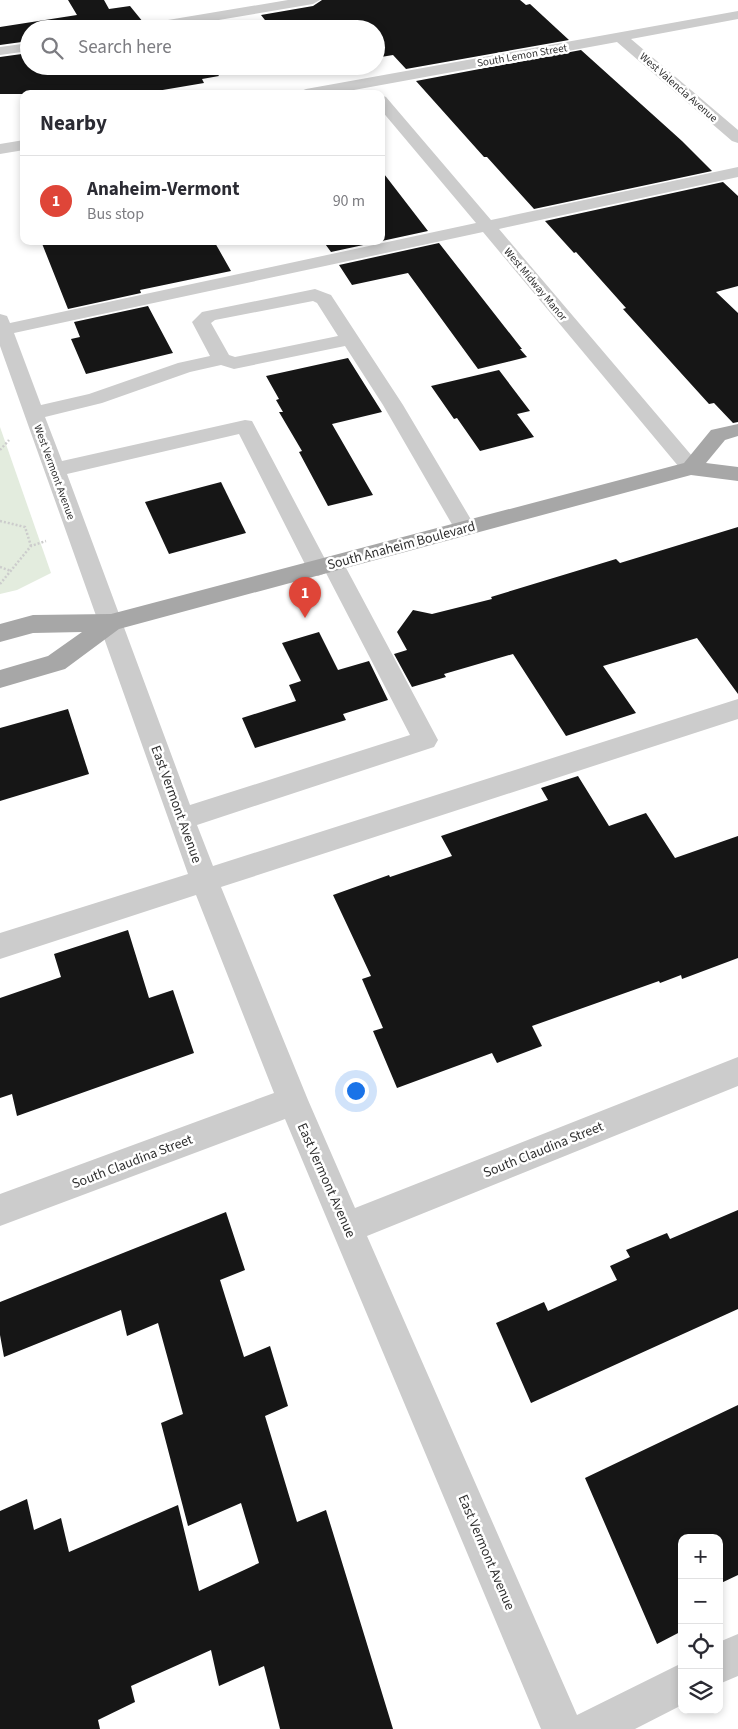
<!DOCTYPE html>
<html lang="en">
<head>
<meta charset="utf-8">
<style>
  body { margin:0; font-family:"Source Sans 3",sans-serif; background:#f7f7f7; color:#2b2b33 }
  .controls { position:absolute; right:15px; bottom:15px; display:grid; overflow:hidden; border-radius:10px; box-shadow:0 2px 8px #0003 }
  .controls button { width:45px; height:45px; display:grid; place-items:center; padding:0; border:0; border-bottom:1px solid #e1e1e2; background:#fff; color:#2b2b33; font:25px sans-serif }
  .you { position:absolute; left:355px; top:1090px; width:18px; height:18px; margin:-12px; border:4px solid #fff; border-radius:50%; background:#1a73e8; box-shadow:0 0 0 8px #1a73e833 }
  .badge { display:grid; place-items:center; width:32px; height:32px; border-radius:50%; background:#df4538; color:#fff; font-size:16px; font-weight:700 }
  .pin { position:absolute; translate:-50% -41px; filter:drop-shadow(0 1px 2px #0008) }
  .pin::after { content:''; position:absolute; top:26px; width:18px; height:15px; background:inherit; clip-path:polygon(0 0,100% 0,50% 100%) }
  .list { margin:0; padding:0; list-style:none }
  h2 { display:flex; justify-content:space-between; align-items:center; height:65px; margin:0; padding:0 20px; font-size:21px }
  h2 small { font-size:16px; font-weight:400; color:#7c7c81 }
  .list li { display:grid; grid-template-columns:32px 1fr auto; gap:15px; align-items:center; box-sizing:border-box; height:90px; padding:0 20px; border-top:1px solid #e1e1e2 }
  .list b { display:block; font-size:19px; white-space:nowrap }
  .list p { margin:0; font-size:16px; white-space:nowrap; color:#7c7c81 }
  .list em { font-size:16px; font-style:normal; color:#7c7c81 }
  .icon { flex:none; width:28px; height:28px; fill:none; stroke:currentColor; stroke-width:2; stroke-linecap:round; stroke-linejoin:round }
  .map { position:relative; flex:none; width:738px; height:1729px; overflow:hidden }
  .search { position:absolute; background:#fff; box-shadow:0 2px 8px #0003; left:20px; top:20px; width:365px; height:55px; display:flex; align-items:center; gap:12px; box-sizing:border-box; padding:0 18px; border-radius:28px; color:#7c7c81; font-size:19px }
  .panel { position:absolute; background:#fff; box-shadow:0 2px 8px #0003; left:20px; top:90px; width:365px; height:155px; border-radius:10px }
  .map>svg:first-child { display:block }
</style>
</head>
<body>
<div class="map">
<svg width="738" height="1729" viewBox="0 0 738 1729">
  <rect width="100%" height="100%" fill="#fff"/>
  <!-- green -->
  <polygon fill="#e3ecde" points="0,427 51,573 17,590 0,594"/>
  <!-- building -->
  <g fill="#161616">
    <polygon points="68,0 104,0 109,9 130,6 143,22 137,23 129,29 29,29 29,41 0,45 0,27 77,15"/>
    <polygon points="322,0 520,0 526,5 530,4 569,40 406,69 393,55 381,57 381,53 376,54 376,29 272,29 261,15 313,6"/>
    <polygon points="581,50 682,141 712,171 534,209 487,157 484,157 416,81"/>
    <polygon points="29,53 29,66 212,66 219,76 202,79 204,83 139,94 0,94 0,57"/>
    <polygon points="381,170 428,231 331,252 323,241 381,241"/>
    <polygon points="723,182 738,196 738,286 716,292 738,313 738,422 733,423 714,403 709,404 623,309 626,308 576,252 574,253 545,221"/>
    <polygon points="41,241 214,241 231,271 140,290 141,293 68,309"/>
    <polygon points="439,243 522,349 520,349 527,357 478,369 408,273 352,285 339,265"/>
    <polygon points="148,306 173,353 86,374 71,339 80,337 74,322"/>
    <polygon points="348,358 382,412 332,424 373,495 328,506 299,452 302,451 279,412 283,412 276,400 279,399 266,376"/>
    <polygon points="499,370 530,411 517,414 534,437 480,451 457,418 454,419 431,386"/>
    <polygon points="221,482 246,533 169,554 145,502"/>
    <polygon points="738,527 738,694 697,638 603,666 636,713 566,736 513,654 444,674 446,677 412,687 394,654 407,650 397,632 413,610 432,614 492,599 491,597 616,559 620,563"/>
    <polygon points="319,632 338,670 369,661 388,700 343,714 346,720 255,748 242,718 296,701 289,685 301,681 282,643"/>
    <polygon points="68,709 89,774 0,801 0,728"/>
    <polygon points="578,776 609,826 646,813 675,858 738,836 738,958 682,979 681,975 660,983 659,981 532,1026 542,1046 497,1063 492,1053 397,1088 373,1031 383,1028 362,979 371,976 333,895 389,875 390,877 452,856 441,836 548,800 541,788"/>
    <polygon points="128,930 149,998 173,990 194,1053 17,1116 12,1094 0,1098 0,998 61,977 54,954"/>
    <polygon points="738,1210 738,1309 531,1403 496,1323 544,1302 548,1311 617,1280 610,1266 630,1257 626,1250 667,1233 670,1239"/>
    <polygon points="226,1212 245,1270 220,1280 244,1357 270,1346 288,1406 265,1416 297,1522 326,1510 393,1729 280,1729 264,1666 219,1686 211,1650 131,1686 135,1702 98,1720 100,1729 0,1729 0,1511 27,1499 34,1530 61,1518 69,1552 178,1505 199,1591 259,1563 241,1503 188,1526 161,1423 183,1414 158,1323 127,1336 121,1310 4,1357 0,1335 0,1302"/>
    <polygon points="738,1405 738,1575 719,1584 719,1538 682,1538 682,1631 657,1644 585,1478"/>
  </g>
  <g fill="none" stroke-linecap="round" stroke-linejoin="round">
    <!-- path -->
    <g stroke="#ccc" stroke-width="2.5" stroke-dasharray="2 2" stroke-linecap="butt">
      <polyline points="0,450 9,440"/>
      <polyline points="0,521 25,527 31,546"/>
      <polyline points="0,567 11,571"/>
      <polyline points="0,584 31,546 46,541"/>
    </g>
    <!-- minor -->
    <g fill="#ccc" fill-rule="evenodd">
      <polygon points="288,0 320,0 313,4 165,29 131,29 138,25"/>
      <polygon points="738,11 738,19 631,39 738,130 738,143 732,141 617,42 332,94 299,94 301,91 306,89"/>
      <polygon points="29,43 29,51 0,55 0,47"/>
      <path d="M381,95L386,97L491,220L738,167V177L499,229L698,463L702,468L698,473L691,475L684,473L483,232L14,333L41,405L89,394L178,363L210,356L192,322L202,312L315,289L331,295L403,405L476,528L473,533L465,535L457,533L383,405L345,346L234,369L221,365L190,372L102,403L45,417L62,461L245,420L252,421L325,559L333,556L341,558L344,564L438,740L434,747L197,825L213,866L738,699V719L221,887L308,1100L355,1208L738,1057V1086L367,1236L577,1715L682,1663V1705L635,1729H541L285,1119L0,1226V1194L274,1093L196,895L0,959V933L188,874L0,346V314L7,316L10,323L476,223L381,110ZM313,301L317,303L338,336L235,357L229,355L211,323L215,320ZM239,434L310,574L318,576L326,573L410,735L190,805L67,474Z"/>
      <polygon points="24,140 24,150 0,154 0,144"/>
      <polygon points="738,1634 738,1676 719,1684 719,1642"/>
    </g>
    <!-- major -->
    <polygon fill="#a7a7a7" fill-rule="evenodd" points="738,424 738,436 725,440 706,463 738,467 738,481 691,475 119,629 65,669 0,688 0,670 48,656 82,632 33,633 0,642 0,624 33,615 111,614 684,463 711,430"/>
  </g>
  <g text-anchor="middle" stroke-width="5" stroke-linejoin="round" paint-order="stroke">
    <!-- far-street labels -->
    <g font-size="11" fill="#2f2f2f" stroke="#fff">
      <text transform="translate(522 55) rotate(-10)" y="4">South Lemon Street</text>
      <text transform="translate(679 87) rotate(41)" y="4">West Valencia Avenue</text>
      <text transform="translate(536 284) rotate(50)" y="4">West Midway Manor</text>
      <text transform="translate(55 472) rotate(70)" y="4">West Vermont Avenue</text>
    </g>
    <!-- street labels -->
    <g font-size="14" fill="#2f2f2f" stroke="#fff">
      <text transform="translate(401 545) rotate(-15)" y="5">South Anaheim Boulevard</text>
      <text transform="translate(177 804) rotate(70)" y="5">East Vermont Avenue</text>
      <text transform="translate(543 1149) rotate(-22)" y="5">South Claudina Street</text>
      <text transform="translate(132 1161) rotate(-21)" y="5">South Claudina Street</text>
      <text transform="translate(327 1180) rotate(66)" y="5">East Vermont Avenue</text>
      <text transform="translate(487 1552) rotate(67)" y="5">East Vermont Avenue</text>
    </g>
  </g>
</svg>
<div class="controls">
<button>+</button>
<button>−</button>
<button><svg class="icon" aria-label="locate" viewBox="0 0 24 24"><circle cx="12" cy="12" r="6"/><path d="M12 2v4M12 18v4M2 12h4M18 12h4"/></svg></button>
<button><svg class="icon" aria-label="layers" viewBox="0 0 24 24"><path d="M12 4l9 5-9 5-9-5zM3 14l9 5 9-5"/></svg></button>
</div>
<div class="you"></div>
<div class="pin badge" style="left:305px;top:618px">1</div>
<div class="search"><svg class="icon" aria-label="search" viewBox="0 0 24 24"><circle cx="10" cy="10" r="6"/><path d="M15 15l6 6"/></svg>Search here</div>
<section class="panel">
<h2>Nearby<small></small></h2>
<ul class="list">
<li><span class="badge">1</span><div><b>Anaheim-Vermont</b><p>Bus stop</p></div><em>90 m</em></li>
</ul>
</section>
</div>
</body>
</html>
